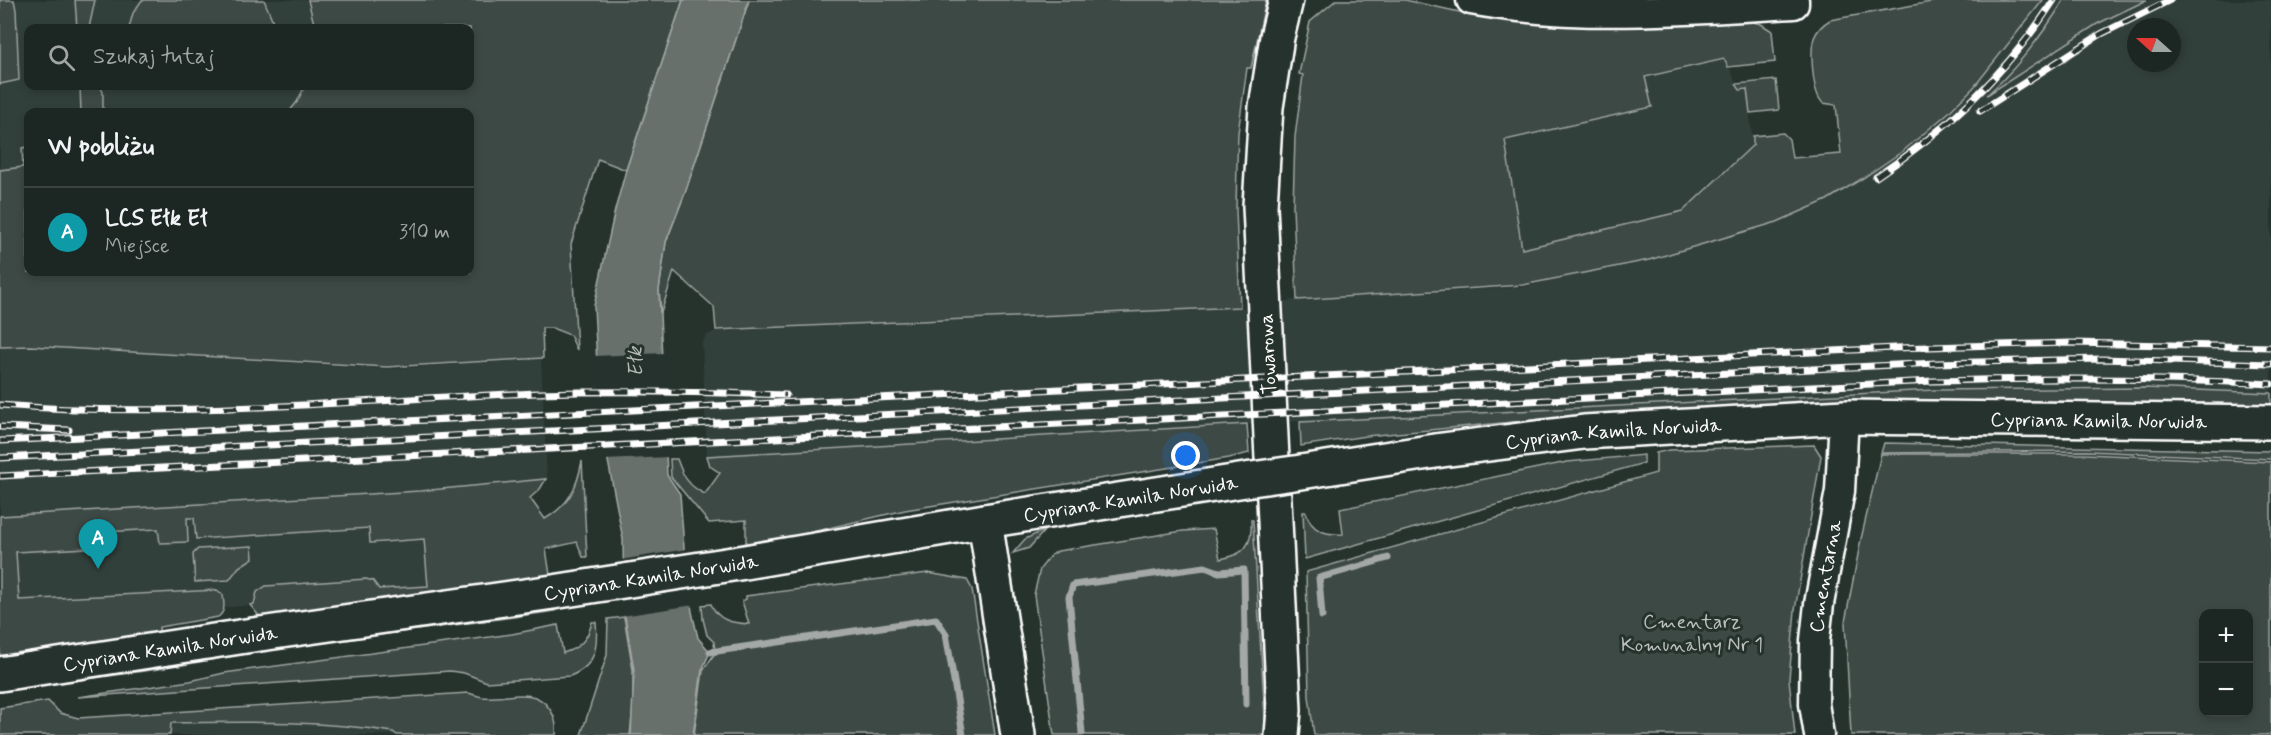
<!DOCTYPE html>
<html lang="pl">
<head>
<meta charset="utf-8">
<style>
  body { margin:0; font-family:Mynerve,sans-serif; background:#29322f; color:#f1f3f6 }
  .controls { position:absolute; right:18px; bottom:18px; display:grid; overflow:hidden; border-radius:12px; box-shadow:0 3px 9px #0003 }
  .controls button { width:54px; height:54px; display:grid; place-items:center; padding:0; border:0; border-bottom:2px solid #3a4340; background:#1c2622; color:#f1f3f6; font:30px sans-serif }
  .compass { position:absolute; left:2127px; top:18px; width:54px; height:54px; border-radius:50%; background:#1c2622; box-shadow:0 3px 9px #0003; rotate:291deg }
  .you { position:absolute; left:1186px; top:456px; width:21px; height:21px; margin:-15px; border:4px solid #fff; border-radius:50%; background:#1a73e8; box-shadow:0 0 0 9px #1a73e833 }
  .badge { display:grid; place-items:center; width:39px; height:39px; border-radius:50%; background:#0b8043; color:#fff; font-size:20px; font-weight:700 }
  .pin { position:absolute; translate:-50% -50px; filter:drop-shadow(0 2px 3px #0008) }
  .pin::after { content:''; position:absolute; top:32px; width:21px; height:18px; background:inherit; clip-path:polygon(0 0,100% 0,50% 100%) }
  .list { margin:0; padding:0; list-style:none }
  h2 { display:flex; justify-content:space-between; align-items:center; height:78px; margin:0; padding:0 24px; font-size:26px }
  h2 small { font-size:20px; font-weight:400; color:#a0a5a5 }
  .list li { display:grid; grid-template-columns:39px 1fr auto; gap:18px; align-items:center; box-sizing:border-box; height:90px; padding:0 24px; border-top:2px solid #3a4340 }
  .list b { display:block; font-size:22px; white-space:nowrap }
  .list p { margin:0; font-size:20px; white-space:nowrap; color:#a0a5a5 }
  .list em { font-size:20px; font-style:normal; color:#a0a5a5 }
  .icon { flex:none; width:33px; height:33px; fill:none; stroke:currentColor; stroke-width:2; stroke-linecap:round; stroke-linejoin:round }
  .map { position:relative; flex:none; width:2271px; height:735px; overflow:hidden }
  .search { position:absolute; background:#1c2622; box-shadow:0 3px 9px #0003; left:24px; top:24px; width:450px; height:66px; display:flex; align-items:center; gap:15px; box-sizing:border-box; padding:0 21px; border-radius:12px; color:#a0a5a5; font-size:22px }
  .panel { position:absolute; background:#1c2622; box-shadow:0 3px 9px #0003; left:24px; top:108px; width:450px; height:168px; border-radius:12px }
  .map>svg:first-child { display:block }
</style>
</head>
<body>
<div class="map">
<svg width="2271" height="735" viewBox="0 0 2271 735">
  <rect width="100%" height="100%" fill="#26332d"/>
  <filter id="ink" filterUnits="userSpaceOnUse"><feTurbulence type="fractalNoise" baseFrequency=".0167" numOctaves="2"/><feDisplacementMap in="SourceGraphic" scale="12" xChannelSelector="R" yChannelSelector="G"/><feConvolveMatrix kernelMatrix="1 2 1 2 8 2 1 2 1" color-interpolation-filters="sRGB"/></filter>
  <g filter="url(#ink)">
    <!-- built -->
    <g fill="#333f3a" fill-rule="evenodd">
      <polygon points="0,0 350,0 380,28 28,28 28,86 439,86 468,112 28,112 28,272 0,317"/>
      <path d="M2043,0H2064L2036,43L2014,71L1991,92L2097,24L2147,0H2271V393L2144,388L1934,390L1245,424L707,456L702,343L706,336L716,331L1239,308L1294,300L1523,287L1649,258L1777,222L1827,200L1863,178L1903,151L1948,113L1974,87ZM2136,27H2172V63H2136Z"/>
      <polygon points="1725,59 1740,90 1747,89 1753,145 1682,210 1522,248 1506,140 1653,107 1646,78"/>
      <polygon points="30,346 389,369 541,359 547,479 420,492 0,517 0,347"/>
      <polygon points="427,502 432,589 218,608 8,642 12,528 272,513"/>
      <polygon points="510,709 510,735 170,735 170,721"/>
    </g>
    <!-- green -->
    <g fill="#3e4944" stroke="#9ea4a2" stroke-width="1.5" fill-rule="evenodd">
      <polygon points="0,0 14,0 16,10 19,80 0,84"/>
      <polygon points="75,0 95,0 89,28 77,28"/>
      <polygon points="142,0 264,0 272,19 274,28 129,28 133,13"/>
      <polygon points="308,0 683,0 626,170 598,159 571,244 577,350 570,335 552,328 542,328 543,358 387,367 30,346 0,347 0,170 23,167 22,148 28,147 28,272 470,272 470,112 289,112 297,102 305,86 470,86 470,28 315,28"/>
      <polygon points="749,0 1266,0 1251,68 1247,68 1238,133 1237,163 1236,210 1240,307 716,330 714,307 674,271 661,313 659,290 666,242 685,193"/>
      <path d="M1336,0H1405L1482,17L1577,26L1628,27L1749,21L1761,24L1772,31L1775,62L1728,67L1724,59L1645,77L1652,107L1505,140L1522,249L1683,211L1753,145V136L1783,133L1789,139L1792,158L1841,154L1836,105L1823,103C1812,94 1810,51 1814,38C1817,30 1823,24 1830,20L1942,0H2043L1974,87L1948,113L1903,151L1863,178L1827,200L1777,222L1649,260L1523,285L1297,300L1293,207L1295,137L1303,75L1299,74L1310,22Z"/>
      <path d="M2064,0H2147L2097,24L1987,95C2018,67 2042,36 2064,0Z"/>
      <polygon points="1776,80 1779,110 1750,113 1747,89 1740,90 1736,84"/>
      <polygon points="80,86 100,86 103,92 103,112 81,112"/>
      <polygon points="2144,388 2271,393 2271,410 1576,416 1366,436 1301,446 1300,422 1934,390"/>
      <path d="M1247,424L1249,453L1229,458L905,510L795,536L746,543V520L709,523L671,477L670,459H677C683,476 688,486 705,494L720,473L710,466L707,456Z"/>
      <polygon points="1884,443 2271,451 2271,459 2086,451 1881,453"/>
      <polygon points="1814,445 1821,456 1795,610 1789,679 1795,735 1314,735 1309,696 1306,572 1656,473 1656,453 1669,450"/>
      <path d="M1881,454H2085L2271,462V735H1851L1845,622L1861,539ZM2204,614H2248V712H2204Z"/>
      <path d="M1644,455V463L1305,559L1303,512H1306C1311,531 1325,535 1343,534L1340,509L1567,462Z"/>
      <path d="M582,461L587,557H583L577,542L546,549L550,575L532,579L270,619L260,617L250,605L254,604L257,592L266,586L366,579L373,581L379,589L428,586L424,539L370,543L369,528L196,539L194,518H187L188,542L160,543L158,529L104,532L105,547L16,552L19,600L217,590L223,595C224,605 226,611 218,617L159,627L160,637L0,662V516L420,491L546,479L540,489L530,498L545,519C569,505 577,488 582,461Z"/>
      <path d="M1251,520H1253L1266,735H1054L1034,595L1040,569L1051,555L1058,551L1183,531L1214,529L1220,559C1244,555 1253,546 1251,520Z"/>
      <polygon points="1045,530 1029,548 1013,553 1025,539"/>
      <polygon points="252,546 253,558 239,567 229,580 195,582 193,554 198,549"/>
      <path d="M928,573L967,580L972,589L995,735H694L703,671L715,653L714,642L707,635L703,619L702,605L711,604C718,621 732,623 749,624L742,601L746,599V596Z"/>
      <path d="M555,607V611C430,630 303,642 178,666V660Z"/>
      <polygon points="624,617 633,670 633,707 630,735 581,735 607,655 608,619"/>
      <path d="M592,622H596C598,647 596,666 570,676L487,682L464,673L450,671L78,697L190,681L224,673L512,634L558,625L563,653C580,648 588,639 592,622Z"/>
      <polygon points="164,662 165,668 74,681 80,675"/>
      <path d="M468,693C472,694 477,696 482,697C504,700 533,685 549,708C555,716 557,725 556,735H397L393,732C319,720 245,722 171,723L170,735H0V708L48,701L60,713L78,718Z"/>
    </g>
    <!-- water -->
    <polygon fill="#67706c" stroke="#a4a9a7" stroke-width="1.5" points="683,0 749,0 685,193 666,242 659,290 667,475 680,494 684,548 692,612 698,638 710,652 702,670 693,735 631,735 634,670 624,610 623,539 608,461 598,384 594,306 615,210 626,170"/>
    <!-- pier -->
    <g fill="#26332d">
      <polygon points="665,353 669,457 605,460 594,356"/>
      <polygon points="687,549 694,605 622,616 620,560"/>
    </g>
    <g fill="none" stroke-linecap="round" stroke-linejoin="round">
      <!-- stream -->
      <g stroke="#a4a9a7" stroke-width="7">
        <polyline points="1322,616 1319,578 1388,558"/>
        <polyline points="710,652 936,619 946,634 963,735"/>
        <polyline points="1082,733 1069,597 1073,585 1205,567 1219,572 1244,570 1246,704"/>
      </g>
      <defs>
        <g id="street">
          <path d="M1471,0C1578,20 1686,10 1794,4V0"/>
          <path id="s1" d="M1819,735L1814,704L1815,640L1819,604L1840,491L1844,417"/>
        </g>
        <g id="secondary">
          <path id="s2" d="M1301,472L1442,450L1584,432L1844,417L2271,422"/>
          <polyline points="985,521 1018,735"/>
          <path id="s3" d="M0,674L246,636L553,592L739,563L985,521L1252,479"/>
          <polyline points="1282,735 1284,710 1260,206 1266,107 1277,37 1286,0"/>
        </g>
      </defs>
      <!-- street casing -->
      <use href="#street" stroke="#fff" stroke-width="33"/>
      <!-- secondary casing -->
      <use href="#secondary" stroke="#fff" stroke-width="38"/>
      <!-- street -->
      <use href="#street" stroke="#26332d" stroke-width="28"/>
      <!-- secondary -->
      <use href="#secondary" stroke="#26332d" stroke-width="33"/>
      <defs>
        <g id="rail">
          <polyline points="1980,111 2101,34 2170,0"/>
          <path d="M1876,177C1947,130 2008,72 2054,0"/>
          <path d="M0,405C180,419 360,399 540,393C622,390 704,392 786,395"/>
          <polyline points="0,427 69,430"/>
          <polyline points="0,441 1895,348 2071,343 2271,347"/>
          <polyline points="0,458 1936,363 2102,359 2271,364"/>
          <path d="M0,476L1933,381C2046,378 2158,378 2271,384"/>
        </g>
      </defs>
      <!-- rail casing -->
      <use href="#rail" stroke="#fff" stroke-width="7"/>
      <!-- rail -->
      <use href="#rail" stroke="#26332d" stroke-width="4.5" stroke-dasharray="14" stroke-linecap="butt"/>
      <defs>
        <polyline id="secondary-bridge" points="1252,479 1301,472"/>
      </defs>
      <!-- secondary-bridge casing -->
      <use href="#secondary-bridge" stroke="#fff" stroke-width="38" stroke-linecap="butt"/>
      <!-- secondary-bridge -->
      <use href="#secondary-bridge" stroke="#26332d" stroke-width="33"/>
    </g>
  </g>
  <g text-anchor="middle" stroke-width="6" stroke-linejoin="round" paint-order="stroke">
    <!-- street labels -->
    <g font-size="20" fill="#fff" stroke="#26332d">
      <text transform="translate(1267 354) rotate(-93)" y="7">Towarowa</text>
      <text dy="7" stroke="none"><textPath href="#s2" startOffset="801">Cypriana Kamila Norwida</textPath></text>
      <text dy="7" stroke="none"><textPath href="#s2" startOffset="315">Cypriana Kamila Norwida</textPath></text>
      <text dy="7" stroke="none"><textPath href="#s3" startOffset="1144">Cypriana Kamila Norwida</textPath></text>
      <text dy="7" stroke="none"><textPath href="#s1" startOffset="160">Cmentarna</textPath></text>
      <text dy="7" stroke="none"><textPath href="#s3" startOffset="658">Cypriana Kamila Norwida</textPath></text>
      <text dy="7" stroke="none"><textPath href="#s3" startOffset="172">Cypriana Kamila Norwida</textPath></text>
    </g>
    <!-- park labels -->
    <g font-size="20" fill="#bbbfbe" stroke="#26332d">
      <text x="1692" y="628">Cmentarz<tspan x="1692" dy="23">Komunalny Nr 1</tspan></text>
    </g>
    <!-- water labels -->
    <g font-size="21" font-style="italic" fill="#b3b8b6" stroke="#26332d">
      <text transform="translate(635 362) rotate(-92)" y="7">Ełk</text>
    </g>
  </g>
</svg>
<div class="controls">
<button>+</button>
<button>−</button>
</div>
<svg class="compass" viewBox="-18 -18 36 36"><path d="M0-13l5 13h-10z" fill="#e53935"/><path d="M0 13l5-13h-10z" fill="#a0a5a5"/></svg>
<div class="you"></div>
<div class="pin badge" style="left:98px;top:569px;background:#0f9aa8">A</div>
<div class="search"><svg class="icon" aria-label="search" viewBox="0 0 24 24"><circle cx="10" cy="10" r="6"/><path d="M15 15l6 6"/></svg>Szukaj tutaj</div>
<section class="panel">
<h2>W pobliżu<small></small></h2>
<ul class="list">
<li><span class="badge" style="background:#0f9aa8">A</span><div><b>LCS Ełk Eł</b><p>Miejsce</p></div><em>310 m</em></li>
</ul>
</section>
</div>
</body>
</html>
